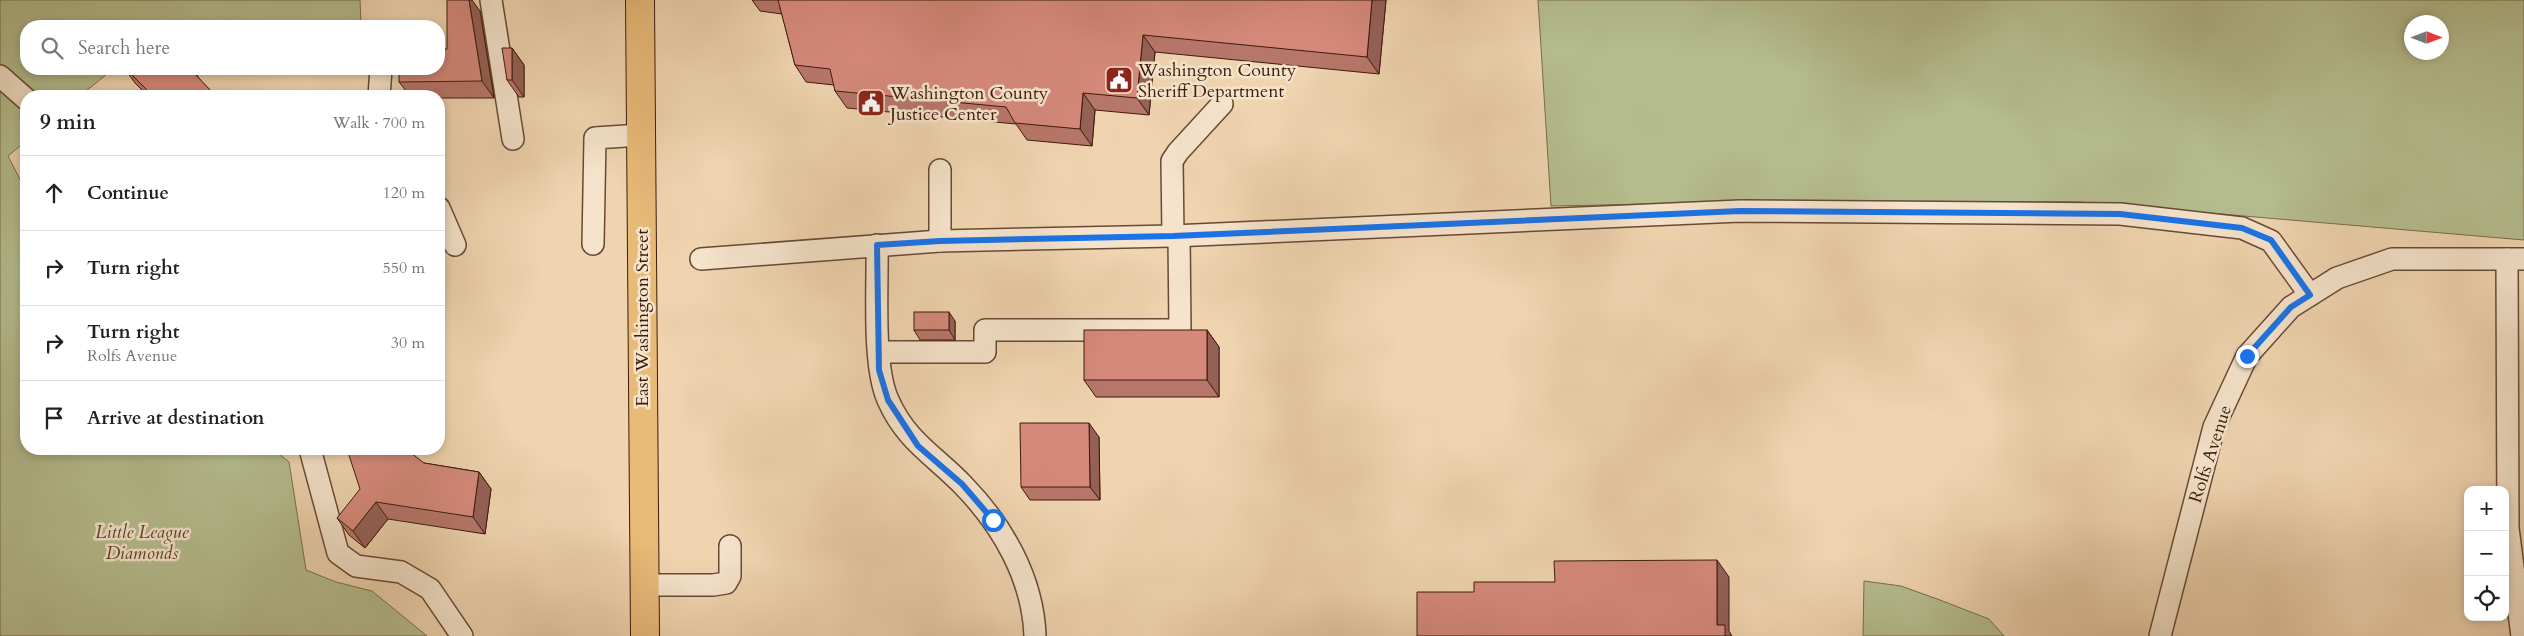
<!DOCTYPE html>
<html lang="en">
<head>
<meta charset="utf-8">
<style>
  body { margin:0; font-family:Cardo,serif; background:#f2f2f2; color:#222 }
  .controls { position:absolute; right:15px; bottom:15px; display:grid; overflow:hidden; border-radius:10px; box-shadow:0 2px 8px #0003 }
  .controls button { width:45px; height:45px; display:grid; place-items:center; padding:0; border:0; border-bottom:1px solid #e0e0e0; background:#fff; color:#222; font:25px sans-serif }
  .compass { position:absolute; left:2404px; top:15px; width:45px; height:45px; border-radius:50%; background:#fff; box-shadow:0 2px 8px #0003; rotate:90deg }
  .stop { position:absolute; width:15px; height:15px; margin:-11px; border:4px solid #1a73e8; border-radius:50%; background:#fff }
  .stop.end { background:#1a73e8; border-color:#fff; box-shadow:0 1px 5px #0008 }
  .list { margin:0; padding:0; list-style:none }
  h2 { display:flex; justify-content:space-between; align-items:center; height:65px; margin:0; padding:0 20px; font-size:21px }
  h2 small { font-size:16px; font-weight:400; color:#767676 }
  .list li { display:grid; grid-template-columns:32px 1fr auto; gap:15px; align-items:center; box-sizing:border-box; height:75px; padding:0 20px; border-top:1px solid #e0e0e0 }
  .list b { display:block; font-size:19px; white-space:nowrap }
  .list p { margin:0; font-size:16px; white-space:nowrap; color:#767676 }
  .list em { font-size:16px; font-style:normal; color:#767676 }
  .icon { flex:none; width:28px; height:28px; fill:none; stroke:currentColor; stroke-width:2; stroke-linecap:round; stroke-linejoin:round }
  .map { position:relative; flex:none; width:2524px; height:636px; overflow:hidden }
  .search { position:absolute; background:#fff; box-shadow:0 2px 8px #0003; left:20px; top:20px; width:425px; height:55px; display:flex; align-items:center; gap:12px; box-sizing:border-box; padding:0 18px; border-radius:20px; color:#767676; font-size:19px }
  .panel { position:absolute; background:#fff; box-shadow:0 2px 8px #0003; left:20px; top:90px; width:425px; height:365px; border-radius:20px }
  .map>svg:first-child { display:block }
</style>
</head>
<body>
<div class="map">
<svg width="2524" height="636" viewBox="0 0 2524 636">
  <rect width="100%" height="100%" fill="#efd4af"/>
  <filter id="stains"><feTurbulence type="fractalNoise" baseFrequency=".004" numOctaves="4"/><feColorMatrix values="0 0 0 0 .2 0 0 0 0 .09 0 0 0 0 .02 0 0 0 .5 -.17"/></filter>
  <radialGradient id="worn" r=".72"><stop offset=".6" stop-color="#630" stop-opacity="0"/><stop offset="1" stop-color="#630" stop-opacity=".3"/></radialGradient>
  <!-- green -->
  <g fill="#b5bd8e" stroke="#786c4d" fill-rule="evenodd">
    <polygon points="0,0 360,0 361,26 26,26 26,69 113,69 80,96 26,96 26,141 8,156 26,191 26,449 273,449 289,462 306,570 336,582 372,591 427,636 0,636"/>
    <path d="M1538,0H2524V240L2080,202L1808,201L1551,206ZM2412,22H2442V52H2412Z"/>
    <polygon points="1864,581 1901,586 1940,600 1989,619 2004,636 1863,636"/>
  </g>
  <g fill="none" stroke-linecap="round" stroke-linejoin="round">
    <defs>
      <g id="minor">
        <polyline points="491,0 513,139"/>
        <polyline points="0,76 26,99"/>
        <polyline points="379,96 381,69"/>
        <polyline points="439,208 455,245"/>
        <polyline points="1173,236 1172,161 1178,152 1222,104"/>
        <polyline points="940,241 940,170"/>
        <polyline points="593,244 595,138 641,135"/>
        <path d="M877,245C878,287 872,364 888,400C906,441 934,455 963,485C1002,525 1033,578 1035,636"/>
        <polyline points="701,259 940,241 1173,236 1740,211 2120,214 2242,228 2271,241 2310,295"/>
        <polyline points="2507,259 2508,528 2522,636"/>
        <polyline points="879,352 985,352 985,330 1180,330 1179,236"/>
        <polyline points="310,449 338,553 356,566 401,572 430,589 462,636"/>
        <polyline points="645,585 713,585 726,583 730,576 730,546"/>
        <polyline points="2160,636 2214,427 2247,356 2291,307 2337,278 2392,259 2524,259"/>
      </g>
      <polyline id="major" points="640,0 645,636"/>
    </defs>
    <!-- minor casing -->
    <use href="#minor" stroke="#694935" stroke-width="24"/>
    <!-- major casing -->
    <use href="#major" stroke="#3c1b0c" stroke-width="30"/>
    <!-- minor -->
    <use href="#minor" stroke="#f5e3cb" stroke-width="21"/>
    <!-- major -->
    <use href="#major" stroke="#e8ba78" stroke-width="28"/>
  </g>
  <!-- wall -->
  <g fill="#b7766a" stroke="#3c1b0c">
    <polygon points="752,0 1386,0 1379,74 1155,52 1149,115 1095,110 1092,146 1027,140 1016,124 847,108 835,91 834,85 806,82 795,65 782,14 760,11"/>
    <polygon points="480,11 494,98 439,98 439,96 410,96 399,82 447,49"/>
    <polygon points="512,48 524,65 524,97 519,97 507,80"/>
    <polygon points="125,69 154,69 155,70 202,82 216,96 148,96 135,83"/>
    <polygon points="955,321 955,340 920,340 914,330"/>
    <polygon points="1207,330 1219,347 1219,397 1096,397 1084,380"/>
    <polygon points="1099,437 1100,500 1030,500 1021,487"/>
    <polygon points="424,463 479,472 491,489 485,534 388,519 365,548 349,535 337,518"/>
  </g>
  <!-- shaded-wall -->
  <g fill="#956056" stroke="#3c1b0c">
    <polygon points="469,0 472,0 480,11 494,98 482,81"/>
    <polygon points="1372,0 1386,0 1379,74 1367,57"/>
    <polygon points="1143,35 1155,52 1149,115 1137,98"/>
    <polygon points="512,48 524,65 524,97 512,80"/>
    <polygon points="194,71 206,88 193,72"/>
    <polygon points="1083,93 1095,110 1092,146 1080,129"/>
    <polygon points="949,312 955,321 955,340 949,330"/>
    <polygon points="1207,330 1219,347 1219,397 1207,380"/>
    <polygon points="1089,423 1099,437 1100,500 1090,487"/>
    <polygon points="479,472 491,489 485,534 473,517"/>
    <polygon points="376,502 388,519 365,548 353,531"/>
    <polygon points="1717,560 1729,577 1729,631 1732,636 1725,636 1717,625"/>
  </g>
  <!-- building -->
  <g fill="#d5897b" stroke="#3c1b0c">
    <polygon points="447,0 469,0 482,81 399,82 399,69 439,69 439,49 447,49"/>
    <polygon points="778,0 1372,0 1367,57 1143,35 1137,98 1083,93 1080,129 1015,123 1006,107 835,91 830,69 795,65"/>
    <polygon points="502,48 512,48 512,80 507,80"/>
    <polygon points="126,69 154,69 155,70 157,69 192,69 194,71 193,72 216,96 153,96"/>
    <rect x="914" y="312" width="35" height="18"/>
    <rect x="1084" y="330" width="123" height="50"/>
    <polygon points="1020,423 1089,423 1090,487 1021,487"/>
    <polygon points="347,449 406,449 424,463 479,472 473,517 376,502 353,531 337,518 360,489"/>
    <polygon points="1717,560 1717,625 1725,625 1725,636 1417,636 1417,592 1474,592 1474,582 1555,582 1554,561"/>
  </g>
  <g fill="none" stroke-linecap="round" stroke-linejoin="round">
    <!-- route -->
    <polyline stroke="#1a73e8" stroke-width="6" points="993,520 962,484 918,446 888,400 879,370 877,245 940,241 1173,236 1740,211 2120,214 2242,228 2271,240 2310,295 2291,307 2247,356"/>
  </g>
  <!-- icons -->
  <defs>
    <symbol id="civic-square" viewBox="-11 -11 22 22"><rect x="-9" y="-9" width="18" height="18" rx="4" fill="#8f2418" stroke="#f5e3cb"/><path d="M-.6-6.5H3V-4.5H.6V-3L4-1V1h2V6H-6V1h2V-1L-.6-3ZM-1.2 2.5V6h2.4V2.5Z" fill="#fff"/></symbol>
  </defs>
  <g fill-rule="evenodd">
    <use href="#civic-square" x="1103" y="64" width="32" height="32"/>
    <use href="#civic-square" x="855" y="87" width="32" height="32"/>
  </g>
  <g text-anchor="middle" stroke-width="5" stroke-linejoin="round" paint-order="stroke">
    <!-- poi labels -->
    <g font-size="18" fill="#3c1b0c" stroke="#f5e3cb" text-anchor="start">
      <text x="1138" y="76">Washington County<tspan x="1138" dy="21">Sheriff Department</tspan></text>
      <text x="890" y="99">Washington County<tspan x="890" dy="21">Justice Center</tspan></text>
    </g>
    <!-- street labels -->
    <g font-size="18" fill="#3c1b0c" stroke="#f5e3cb">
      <text transform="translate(642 318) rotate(-90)" y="6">East Washington Street</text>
      <text transform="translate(2210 454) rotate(-72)" y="6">Rolfs Avenue</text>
    </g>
    <!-- park labels -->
    <g font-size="18" font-style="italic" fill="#5a442c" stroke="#f5e3cb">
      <text x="142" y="538">Little League<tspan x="142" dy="21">Diamonds</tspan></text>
    </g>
  </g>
  <rect width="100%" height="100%" filter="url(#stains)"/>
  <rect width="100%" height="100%" fill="url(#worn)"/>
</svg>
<div class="controls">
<button>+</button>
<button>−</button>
<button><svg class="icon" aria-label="locate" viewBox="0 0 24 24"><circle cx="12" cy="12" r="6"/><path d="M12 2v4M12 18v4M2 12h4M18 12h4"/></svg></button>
</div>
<svg class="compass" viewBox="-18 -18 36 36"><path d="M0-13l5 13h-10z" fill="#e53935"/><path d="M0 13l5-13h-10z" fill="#767676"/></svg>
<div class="stop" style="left:993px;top:520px"></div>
<div class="stop end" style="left:2247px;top:356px"></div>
<div class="search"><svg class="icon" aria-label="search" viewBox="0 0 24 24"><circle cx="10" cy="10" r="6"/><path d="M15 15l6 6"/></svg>Search here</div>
<section class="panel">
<h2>9 min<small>Walk · 700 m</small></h2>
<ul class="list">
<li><svg class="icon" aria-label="ahead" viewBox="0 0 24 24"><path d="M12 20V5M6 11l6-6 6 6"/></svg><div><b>Continue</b></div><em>120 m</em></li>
<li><svg class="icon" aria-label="right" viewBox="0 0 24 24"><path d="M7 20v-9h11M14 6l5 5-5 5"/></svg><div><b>Turn right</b></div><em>550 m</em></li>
<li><svg class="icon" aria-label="right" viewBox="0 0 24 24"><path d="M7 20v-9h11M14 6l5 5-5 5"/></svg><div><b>Turn right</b><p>Rolfs Avenue</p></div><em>30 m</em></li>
<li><svg class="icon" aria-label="arrive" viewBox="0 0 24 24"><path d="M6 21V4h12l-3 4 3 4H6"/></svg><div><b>Arrive at destination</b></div></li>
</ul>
</section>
</div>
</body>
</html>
